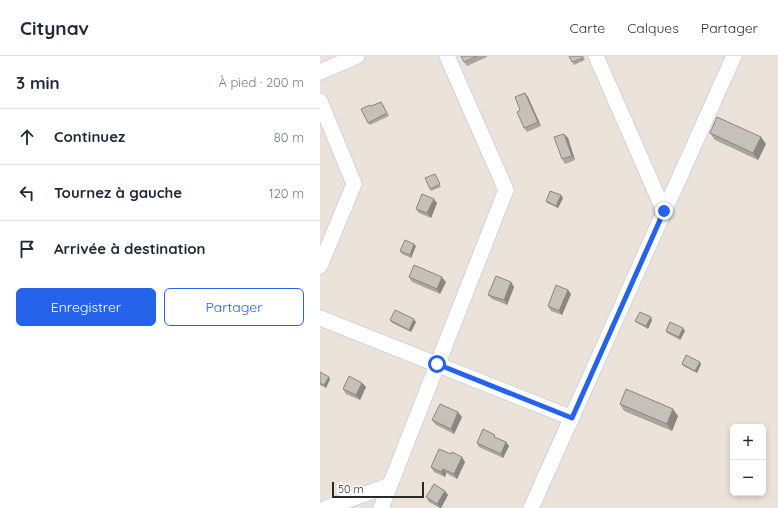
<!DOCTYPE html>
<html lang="fr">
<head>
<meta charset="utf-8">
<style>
  body { margin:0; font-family:Quicksand,sans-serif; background:#f2f2f3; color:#1f2937 }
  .controls { position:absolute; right:12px; bottom:12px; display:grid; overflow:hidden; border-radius:6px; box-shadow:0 2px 6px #0003 }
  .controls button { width:36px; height:36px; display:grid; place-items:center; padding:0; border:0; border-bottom:1px solid #e0e1e3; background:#fff; color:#1f2937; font:20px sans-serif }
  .scale { position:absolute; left:12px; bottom:10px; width:92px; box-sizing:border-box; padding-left:4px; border:2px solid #282828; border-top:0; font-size:11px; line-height:14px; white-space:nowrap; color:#282828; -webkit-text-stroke:3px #fff; paint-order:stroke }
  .stop { position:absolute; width:12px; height:12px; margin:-9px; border:3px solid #2563eb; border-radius:50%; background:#fff }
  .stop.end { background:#2563eb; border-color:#fff; box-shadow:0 1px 4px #0008 }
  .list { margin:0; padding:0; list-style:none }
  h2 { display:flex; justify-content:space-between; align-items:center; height:52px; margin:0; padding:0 16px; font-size:17px }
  h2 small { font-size:13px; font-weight:400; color:#747a83 }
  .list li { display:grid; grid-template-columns:26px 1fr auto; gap:12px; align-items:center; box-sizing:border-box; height:56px; padding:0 16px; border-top:1px solid #e0e1e3 }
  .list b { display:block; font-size:15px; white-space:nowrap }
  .list em { font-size:13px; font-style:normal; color:#747a83 }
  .actions { display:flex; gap:8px; padding:12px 16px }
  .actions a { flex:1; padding:9px 0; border:1px solid #2563eb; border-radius:6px; text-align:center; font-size:14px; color:#2563eb }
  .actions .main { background:#2563eb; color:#fff }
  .icon { flex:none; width:22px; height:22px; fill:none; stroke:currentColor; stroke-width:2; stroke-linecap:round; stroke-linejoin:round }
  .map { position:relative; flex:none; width:458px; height:452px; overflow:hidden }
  header { display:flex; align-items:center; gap:24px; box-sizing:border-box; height:56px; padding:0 20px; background:#fff; border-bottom:1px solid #e0e1e3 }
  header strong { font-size:19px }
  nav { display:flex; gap:22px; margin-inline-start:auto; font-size:14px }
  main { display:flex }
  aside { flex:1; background:#fff }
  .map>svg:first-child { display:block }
</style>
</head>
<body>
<header>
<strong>Citynav</strong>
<nav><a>Carte</a><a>Calques</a><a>Partager</a></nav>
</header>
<main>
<aside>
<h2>3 min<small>À pied · 200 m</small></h2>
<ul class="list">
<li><svg class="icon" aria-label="ahead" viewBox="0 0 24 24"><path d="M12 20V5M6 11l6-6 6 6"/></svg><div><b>Continuez</b></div><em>80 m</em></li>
<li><svg class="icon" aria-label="left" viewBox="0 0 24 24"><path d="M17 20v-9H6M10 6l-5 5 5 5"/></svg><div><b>Tournez à gauche</b></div><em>120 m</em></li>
<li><svg class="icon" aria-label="arrive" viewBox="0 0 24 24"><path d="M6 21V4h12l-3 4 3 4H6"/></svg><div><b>Arrivée à destination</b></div></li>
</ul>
<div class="actions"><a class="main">Enregistrer</a><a>Partager</a></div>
</aside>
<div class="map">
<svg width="458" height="452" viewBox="0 0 458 452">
  <rect width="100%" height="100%" fill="#ebe3d9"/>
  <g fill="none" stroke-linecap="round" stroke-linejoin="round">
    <defs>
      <g id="minor">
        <polyline points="276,0 344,155"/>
        <polyline points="0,16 37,0"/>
        <polyline points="0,45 34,128 0,210"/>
        <polyline points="0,262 252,362"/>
        <polyline points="6,452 70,429"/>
        <polyline points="61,452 186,134 127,0"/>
        <polyline points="211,452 414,0"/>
      </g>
    </defs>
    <!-- minor casing -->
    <use href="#minor" stroke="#cfd2e1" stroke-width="17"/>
    <!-- minor -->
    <use href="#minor" stroke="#fff" stroke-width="15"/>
  </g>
  <!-- wall -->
  <g fill="#aaa59f">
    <polygon points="141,0 167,0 167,1 147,10 144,6"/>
    <polygon points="263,0 265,4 254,9 252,6"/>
    <polygon points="208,41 221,70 207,76 204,72 200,54"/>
    <polygon points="61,46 69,60 50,69 48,67 51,50"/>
    <polygon points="390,77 441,81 446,88 438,104 395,84"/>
    <polygon points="244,78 248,82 255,104 245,108 242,103"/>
    <polygon points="115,118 121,131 111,135 110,133"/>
    <polygon points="243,142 238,152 227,147 226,145"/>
    <polygon points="117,147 111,162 99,157 96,153"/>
    <polygon points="96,190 91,202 82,198 80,195"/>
    <polygon points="89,221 126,226 120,238 92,226"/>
    <polygon points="191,226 194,231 187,249 172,243 168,239"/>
    <polygon points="248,234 251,238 242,259 231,255 228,250"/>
    <polygon points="70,264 96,266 91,276 72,267"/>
    <polygon points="332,264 328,273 317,267 315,265"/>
    <polygon points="346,275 365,275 360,284 347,277"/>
    <polygon points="362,308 381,308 377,317 363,310"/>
    <polygon points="0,316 10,323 6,332 0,329"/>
    <polygon points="42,327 46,331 40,344 26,338 23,333"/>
    <polygon points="300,348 358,360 352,375 304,355"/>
    <polygon points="142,361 134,378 116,369 112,364"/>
    <polygon points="178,382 186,386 189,390 183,402 159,391 157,387"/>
    <polygon points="145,406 137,423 126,417 125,421 114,416 111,411"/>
    <polygon points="125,435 128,439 121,452 120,452 109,446 106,441"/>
  </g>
  <!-- shaded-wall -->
  <g fill="#8b8682">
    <polygon points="205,37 208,41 221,70 218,66"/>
    <polygon points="244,78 248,82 255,104 252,100"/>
    <polygon points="441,81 446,88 438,104 433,97"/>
    <polygon points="241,139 243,142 238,152 236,150"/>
    <polygon points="114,143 117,147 111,162 107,157"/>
    <polygon points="94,188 96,190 91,202 90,199"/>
    <polygon points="122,221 126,226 120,238 117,233"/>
    <polygon points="191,226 194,231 187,249 184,244"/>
    <polygon points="248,234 251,238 242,259 239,255"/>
    <polygon points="331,261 332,264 328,273 326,270"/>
    <polygon points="94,263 96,266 91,276 89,274"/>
    <polygon points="363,272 365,275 360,284 359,281"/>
    <polygon points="380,306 381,308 377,317 375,315"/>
    <polygon points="9,321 10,323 6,332 4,329"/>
    <polygon points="42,327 46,331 40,344 36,339"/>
    <polygon points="353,353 358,360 352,375 347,368"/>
    <polygon points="138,356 142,361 134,378 131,373"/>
    <polygon points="186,386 189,390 183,402 181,398"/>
    <polygon points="142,401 145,406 137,423 134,418"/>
    <polygon points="123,413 126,417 125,421 121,416"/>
    <polygon points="125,435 128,439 121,452 120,452 117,448"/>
  </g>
  <!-- building -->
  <g fill="#c6c0b9" stroke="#8b8682">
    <polygon points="141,0 157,0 144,6"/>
    <polygon points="249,0 262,0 263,2 252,6"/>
    <polygon points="205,37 218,66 204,72 197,56 200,54 195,41"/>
    <polygon points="61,46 67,57 48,67 41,53 50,49 51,50"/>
    <polygon points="397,61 441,81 433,97 390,77"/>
    <polygon points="244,78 252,100 242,103 234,81"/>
    <polygon points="115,118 120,128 110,133 105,122"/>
    <polygon points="230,135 241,139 236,150 226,145"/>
    <polygon points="102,138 114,143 107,157 96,153"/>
    <polygon points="85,184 94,188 90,199 80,195"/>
    <polygon points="94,209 122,221 117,233 89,221"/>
    <polygon points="176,220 191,226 184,244 168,239"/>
    <polygon points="236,229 248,234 239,255 228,250"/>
    <polygon points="75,254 94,263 89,274 70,264"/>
    <polygon points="320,256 331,261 326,270 315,265"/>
    <polygon points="350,266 363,272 359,281 346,275"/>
    <polygon points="366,299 380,306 375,315 362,308"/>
    <polygon points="0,316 9,321 4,329 0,327"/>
    <polygon points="29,320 42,327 36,339 23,333"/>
    <polygon points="306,333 353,353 347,368 300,348"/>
    <polygon points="120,348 138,356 131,373 112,364"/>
    <polygon points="163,373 175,379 174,381 186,386 181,398 157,387"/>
    <polygon points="119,393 131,398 132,396 142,401 134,418 123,413 121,416 111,411"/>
    <polygon points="114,428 125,435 117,448 106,441"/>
  </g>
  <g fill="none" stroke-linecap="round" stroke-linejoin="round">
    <!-- route -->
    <polyline stroke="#2563eb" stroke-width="5" points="117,308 252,362 344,155"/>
  </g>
</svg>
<div class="controls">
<button>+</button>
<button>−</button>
</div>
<div class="scale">50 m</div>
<div class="stop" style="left:117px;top:308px"></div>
<div class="stop end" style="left:344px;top:155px"></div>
</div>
</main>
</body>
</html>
